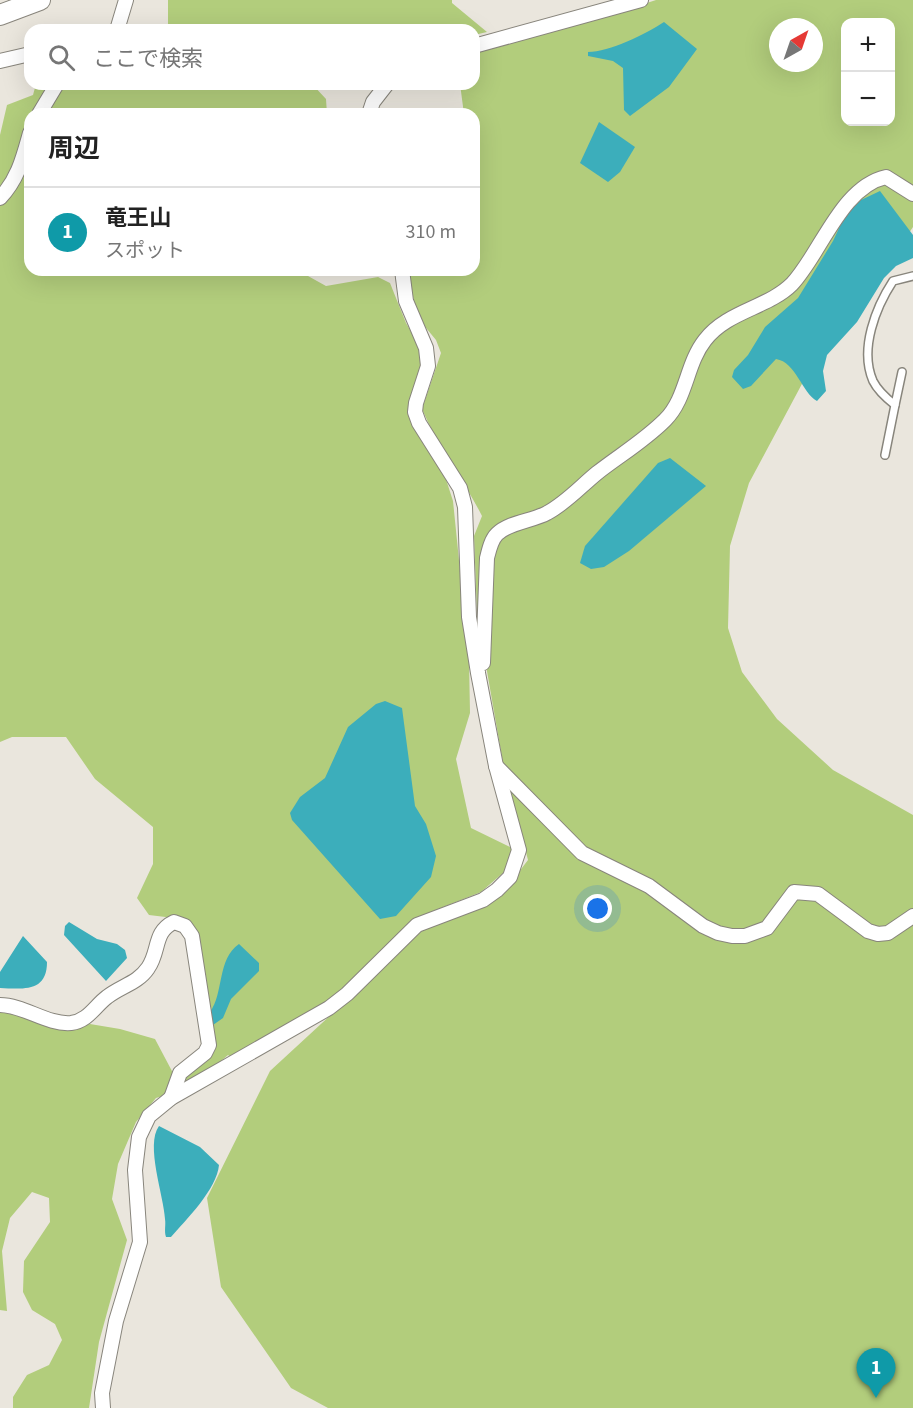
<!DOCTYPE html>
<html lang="ja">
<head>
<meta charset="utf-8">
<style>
  body { margin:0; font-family:"Source Sans 3","Noto Sans JP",sans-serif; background:#f2f2f2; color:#222 }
  .controls { position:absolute; right:18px; top:18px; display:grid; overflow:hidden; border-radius:12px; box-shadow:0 6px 24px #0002 }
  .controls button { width:54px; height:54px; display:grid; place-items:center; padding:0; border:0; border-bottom:2px solid #e0e0e0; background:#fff; color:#222; font:30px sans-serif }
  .compass { position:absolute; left:769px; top:18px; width:54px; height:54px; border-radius:50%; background:#fff; box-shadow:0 6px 24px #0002; rotate:40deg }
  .you { position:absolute; left:598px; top:909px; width:21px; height:21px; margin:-15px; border:4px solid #fff; border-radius:50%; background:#1a73e8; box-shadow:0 0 0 9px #1a73e833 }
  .badge { display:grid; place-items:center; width:39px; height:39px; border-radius:50%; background:#0b8043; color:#fff; font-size:20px; font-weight:700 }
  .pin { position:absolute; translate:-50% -50px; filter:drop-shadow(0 2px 3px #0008) }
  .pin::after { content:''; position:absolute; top:32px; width:21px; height:18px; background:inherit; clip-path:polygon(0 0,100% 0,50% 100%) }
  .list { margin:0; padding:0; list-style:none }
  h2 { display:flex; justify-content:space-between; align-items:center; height:78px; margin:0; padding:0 24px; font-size:26px }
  h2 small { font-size:20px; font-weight:400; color:#767676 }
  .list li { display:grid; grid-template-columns:39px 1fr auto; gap:18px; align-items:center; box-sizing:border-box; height:90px; padding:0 24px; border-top:2px solid #e0e0e0 }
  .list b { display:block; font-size:22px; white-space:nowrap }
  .list p { margin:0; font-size:20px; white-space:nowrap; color:#767676 }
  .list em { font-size:20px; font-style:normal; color:#767676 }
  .icon { flex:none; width:33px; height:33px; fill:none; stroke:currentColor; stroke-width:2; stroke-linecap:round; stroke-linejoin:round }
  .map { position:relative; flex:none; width:913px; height:1408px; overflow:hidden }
  .search { position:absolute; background:#fff; box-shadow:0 6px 24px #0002; left:24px; top:24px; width:456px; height:66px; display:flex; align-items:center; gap:15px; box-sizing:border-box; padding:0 21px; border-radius:18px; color:#767676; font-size:22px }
  .panel { position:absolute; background:#fff; box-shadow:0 6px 24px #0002; left:24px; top:108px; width:456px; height:168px; border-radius:18px }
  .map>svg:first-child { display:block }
</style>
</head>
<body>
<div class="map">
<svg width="913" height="1408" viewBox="0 0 913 1408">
  <rect width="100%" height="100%" fill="#eae6dd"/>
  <!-- green -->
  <g fill="#b2cd7c" fill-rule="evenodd">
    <polygon points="168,0 452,0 452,3 487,32 474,35 474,30 168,30"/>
    <path d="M656,0H913V227L874,285L819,352L749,483L730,546L728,628L742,672L777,719L833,770L913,815V1408H328L291,1388L221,1287L207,1198L270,1071L424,929L502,894L528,860L503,763L477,614L474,536L482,516C464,480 438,447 422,409L441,353L436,340L417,317L408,270H474V114H464L460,84H474V51L592,21ZM846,22H890V122H846ZM778,27H814V63H778Z"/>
    <polygon points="36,84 312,84 326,99 327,114 30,114 30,270 306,270 308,276 326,286 378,277 390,283 406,323 420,347 421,363 410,409 443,470 453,501 469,659 470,713 456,759 471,828 514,849 504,872 481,892 418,917 335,998 232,1058 228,1055 214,1067 180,1087 181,1078 213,1048 182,919 149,915 137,898 153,864 153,827 95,779 66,737 12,737 0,742 0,135 7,105 33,95"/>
    <polygon points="0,1011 14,1012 66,1029 90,1024 120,1029 155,1039 173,1073 166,1095 156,1098 136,1122 118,1164 112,1199 127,1240 99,1342 89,1408 13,1408 13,1397 27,1375 49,1365 62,1340 55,1324 32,1310 23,1292 24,1261 50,1222 49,1198 32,1192 10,1218 2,1251 7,1311 0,1310"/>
  </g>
  <!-- water -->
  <g fill="#3caebb">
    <path d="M664,22L697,49L669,87L630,116L624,110L623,68L613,61L588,56V52C609,52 646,34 664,22Z"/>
    <polygon points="599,122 635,147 620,172 608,182 580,163"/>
    <path d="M880,191L913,235V258L896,266L884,278L857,322L827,355L823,371L826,391L817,401C802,393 796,362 776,359L751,386L743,389L732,377L734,370L748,355L765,327L798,298L833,241L841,224L852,209L861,200Z"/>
    <polygon points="670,458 706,486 629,551 604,567 591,569 580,563 585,546 658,463"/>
    <polygon points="385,701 402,708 415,806 426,824 436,856 431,877 396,916 380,919 292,820 290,813 300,797 325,778 348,727 376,704"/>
    <polygon points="69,922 97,939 117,944 125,950 127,958 106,981 64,935 65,926"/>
    <path d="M23,936L47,962C47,992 24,989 0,988V972Z"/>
    <path d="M239,944L259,963V971L231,999L223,1018L213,1025L210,1012C224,993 217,959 239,944Z"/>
    <path d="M159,1126L200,1147L219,1165C217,1189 186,1220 171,1237H166C164,1231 166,1225 165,1219C164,1196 145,1145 159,1126Z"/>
  </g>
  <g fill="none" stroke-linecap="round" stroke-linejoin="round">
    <defs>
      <g id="lane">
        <polyline points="895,405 902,372"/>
        <path d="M885,455L895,405C886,398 878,391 873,381C859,349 876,307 893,281L913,276"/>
      </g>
      <g id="street">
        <polyline points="117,30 126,0"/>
        <polyline points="474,46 641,0"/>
        <polyline points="0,61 30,54"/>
        <polyline points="39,114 57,84"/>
        <polyline points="369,114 373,102 387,84"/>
        <path d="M0,198C18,179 23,158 30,133"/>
        <path d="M483,663L487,558C489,550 491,540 497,534C509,522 533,521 547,513C566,503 581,486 597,473C620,455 644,441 665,420C687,398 686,364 705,340C727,311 768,308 792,284C821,253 841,187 886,177L913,194"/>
        <polyline points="496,766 582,853 649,886 703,926 718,933 732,936 745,936 767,928 794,892 818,894 868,931 878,934 888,933 913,916"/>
        <path d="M0,1005C24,1005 47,1025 71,1023C88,1021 95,1006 107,997C121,986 138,983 148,968C160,951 153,932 174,922L185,926L192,936L209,1045L205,1053L180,1073L171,1098"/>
        <polyline points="103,1408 102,1393 116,1321 140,1242 135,1170 139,1137 149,1116 171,1098 329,1008 347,994 417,925 483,900 497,890 510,877 519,850 496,766 478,673 469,617 465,507 460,488 419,423 415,412 416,403 428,366 426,348 406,301 402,270"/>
      </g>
      <polyline id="secondary" points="0,15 40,0"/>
    </defs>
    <!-- lane casing -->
    <use href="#lane" stroke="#88857c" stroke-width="10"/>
    <!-- street casing -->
    <use href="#street" stroke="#88857c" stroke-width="16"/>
    <!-- secondary casing -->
    <use href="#secondary" stroke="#88857c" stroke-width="22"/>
    <!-- lane -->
    <use href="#lane" stroke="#fff" stroke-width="7"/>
    <!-- street -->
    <use href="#street" stroke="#fff" stroke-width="14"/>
    <!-- secondary -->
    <use href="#secondary" stroke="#fff" stroke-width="20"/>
  </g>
</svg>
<div class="controls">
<button>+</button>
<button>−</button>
</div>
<svg class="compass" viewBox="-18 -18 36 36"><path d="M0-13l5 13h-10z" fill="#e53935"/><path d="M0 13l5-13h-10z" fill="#767676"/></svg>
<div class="you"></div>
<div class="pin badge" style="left:876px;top:1398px;background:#0f9aa8">1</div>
<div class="search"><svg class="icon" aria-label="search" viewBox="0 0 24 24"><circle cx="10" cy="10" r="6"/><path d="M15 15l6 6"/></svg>ここで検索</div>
<section class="panel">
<h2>周辺<small></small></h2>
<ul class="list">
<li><span class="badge" style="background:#0f9aa8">1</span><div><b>竜王山</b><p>スポット</p></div><em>310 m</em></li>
</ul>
</section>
</div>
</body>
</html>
